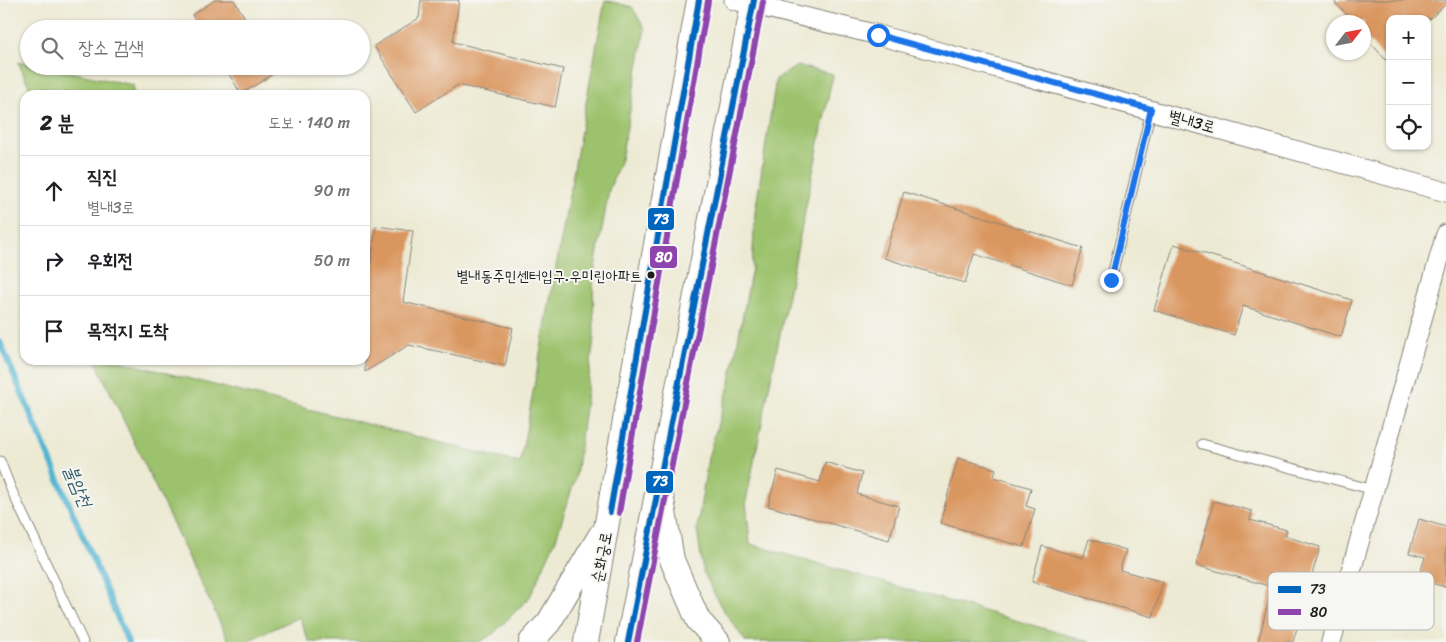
<!DOCTYPE html>
<html lang="ko">
<head>
<meta charset="utf-8">
<style>
  body { margin:0; font-family:Sriracha,"Poor Story",sans-serif; background:#f6f6f6; color:#202124 }
  .controls { position:absolute; right:15px; top:15px; display:grid; overflow:hidden; border-radius:10px; box-shadow:0 1px 4px #0004 }
  .controls button { width:45px; height:45px; display:grid; place-items:center; padding:0; border:0; border-bottom:1px solid #e0e0e0; background:#fff; color:#202124; font:25px sans-serif }
  .compass { position:absolute; left:1326px; top:15px; width:45px; height:45px; border-radius:50%; background:#fff; box-shadow:0 1px 4px #0004; rotate:58deg }
  .stop { position:absolute; width:15px; height:15px; margin:-11px; border:4px solid #1a73e8; border-radius:50%; background:#fff }
  .stop.end { background:#1a73e8; border-color:#fff; box-shadow:0 1px 5px #0008 }
  .list { margin:0; padding:0; list-style:none }
  h2 { display:flex; justify-content:space-between; align-items:center; height:65px; margin:0; padding:0 20px; font-size:21px }
  h2 small { font-size:16px; font-weight:400; color:#757577 }
  .list li { display:grid; grid-template-columns:32px 1fr auto; gap:15px; align-items:center; box-sizing:border-box; height:70px; padding:0 20px; border-top:1px solid #e0e0e0 }
  .list b { display:block; font-size:19px; white-space:nowrap }
  .list p { margin:0; font-size:16px; white-space:nowrap; color:#757577 }
  .list em { font-size:16px; font-style:normal; color:#757577 }
  .icon { flex:none; width:28px; height:28px; fill:none; stroke:currentColor; stroke-width:2; stroke-linecap:round; stroke-linejoin:round }
  .map { position:relative; flex:none; width:1446px; height:642px; overflow:hidden }
  .search { position:absolute; background:#fff; box-shadow:0 1px 4px #0004; left:20px; top:20px; width:350px; height:55px; display:flex; align-items:center; gap:12px; box-sizing:border-box; padding:0 18px; border-radius:28px; color:#757577; font-size:19px }
  .panel { position:absolute; background:#fff; box-shadow:0 1px 4px #0004; left:20px; top:90px; width:350px; height:275px; border-radius:15px }
  .map>svg:first-child { display:block }
</style>
</head>
<body>
<div class="map">
<svg width="1446" height="642" viewBox="0 0 1446 642">
  <rect width="100%" height="100%" fill="#f6f6f2"/>
  <filter id="ink" filterUnits="userSpaceOnUse"><feTurbulence type="fractalNoise" baseFrequency=".02" numOctaves="2"/><feDisplacementMap in="SourceGraphic" scale="10" xChannelSelector="R" yChannelSelector="G"/><feConvolveMatrix kernelMatrix="1 2 1 2 8 2 1 2 1" color-interpolation-filters="sRGB"/></filter>
  <filter id="wash" filterUnits="userSpaceOnUse"><feTurbulence type="fractalNoise" baseFrequency=".0096" numOctaves="4" result="noise"/><feDisplacementMap in="SourceGraphic" scale="20" xChannelSelector="R" yChannelSelector="G"/><feGaussianBlur stdDeviation="1.12" result="paint"/><feColorMatrix in="noise" values="0 0 0 0 0 0 0 0 0 0 0 0 0 0 0 0 0 1.4 0 .05"/><feComposite in="paint" operator="in"/></filter>
  <g filter="url(#wash)">
    <rect width="100%" height="100%" fill="#edead4"/>
    <!-- green -->
    <g fill="#9dc26d" stroke="#5c6f44">
      <polygon points="605,0 632,7 645,29 621,159 609,190 593,279 594,338 576,476 556,539 530,597 494,633 480,642 309,642 299,617 245,642 229,642 95,360 116,360 520,463"/>
      <polygon points="18,62 29,64 29,66 40,66 133,85 133,95 33,95"/>
      <polygon points="797,66 833,74 746,501 750,544 1091,642 746,642 721,607 703,571 697,528 708,458 730,382 752,268 755,213 776,79"/>
    </g>
    <g fill="none" stroke-linecap="round" stroke-linejoin="round">
      <!-- stream -->
      <polyline stroke="#53b5d2" stroke-width="6" points="0,342 128,642"/>
    </g>
    <g id="blocks">
      <!-- building -->
      <g fill="#da965e">
        <polygon points="215,0 234,0 252,29 201,29 192,15"/>
        <polygon points="421,0 459,0 453,42 563,69 555,107 458,85 416,112 374,46 419,18"/>
        <polygon points="1333,0 1446,0 1446,4 1430,19 1390,19 1390,65 1364,35 1364,22 1353,22"/>
        <polygon points="224,66 286,66 241,94"/>
        <polygon points="904,192 1083,248 1072,285 974,254 965,283 884,258"/>
        <polygon points="376,226 413,231 403,302 513,328 505,366 409,345 365,372 365,280 369,277"/>
        <polygon points="1174,244 1352,300 1341,337 1243,306 1234,335 1154,310"/>
        <polygon points="958,458 996,469 994,477 1031,488 1026,506 1035,509 1024,547 940,523"/>
        <polygon points="825,462 862,473 857,494 899,506 889,540 768,506 778,470 820,482"/>
        <polygon points="1214,501 1252,511 1250,520 1287,530 1285,536 1320,547 1293,642 1258,642 1272,587 1196,565"/>
        <polygon points="1419,519 1446,527 1446,587 1418,580 1425,557 1409,553"/>
        <polygon points="1089,539 1126,550 1120,570 1163,582 1153,617 1032,582 1042,546 1083,558"/>
      </g>
    </g>
  </g>
  <g filter="url(#ink)">
    <use href="#blocks" fill-opacity="0" stroke="#848378" stroke-width="1"/>
    <g fill="none" stroke-linecap="round" stroke-linejoin="round">
      <defs>
        <g id="service">
          <polyline points="1111,280 1151,110"/>
          <polyline points="1202,444 1374,490"/>
          <polyline points="0,461 11,489 83,642"/>
        </g>
        <g id="minor">
          <polyline points="734,0 878,35 1446,192"/>
          <polyline points="1331,642 1446,234"/>
        </g>
        <g id="tertiary">
          <polyline points="662,500 672,560 698,620 718,642"/>
          <polyline points="531,642 549,622 600,536"/>
          <polyline points="586,642 699,0"/>
          <polyline points="628,642 754,0"/>
        </g>
      </defs>
      <!-- service casing -->
      <use href="#service" stroke="#848378" stroke-width="11"/>
      <!-- minor casing -->
      <use href="#minor" stroke="#848378" stroke-width="21"/>
      <!-- tertiary casing -->
      <use href="#tertiary" stroke="#848378" stroke-width="26"/>
      <!-- service -->
      <use href="#service" stroke="#fff" stroke-width="9"/>
      <!-- minor -->
      <use href="#minor" stroke="#fff" stroke-width="19"/>
      <!-- tertiary -->
      <use href="#tertiary" stroke="#fff" stroke-width="24"/>
      <defs>
        <g id="bus-1">
          <polyline points="610,512 699,0"/>
          <polyline points="628,642 754,0"/>
        </g>
        <g id="bus-2">
          <polyline points="619,513 708,1"/>
          <polyline points="637,642 763,2"/>
        </g>
      </defs>
      <!-- bus-1 casing -->
      <use href="#bus-1" stroke="#f6f6f2" stroke-width="10"/>
      <!-- bus-2 casing -->
      <use href="#bus-2" stroke="#f6f6f2" stroke-width="10"/>
      <!-- bus-1 -->
      <use href="#bus-1" stroke="#0065bd" stroke-width="6"/>
      <!-- bus-2 -->
      <use href="#bus-2" stroke="#8e44ad" stroke-width="6"/>
    </g>
  </g>
  <g fill="none" stroke-linecap="round" stroke-linejoin="round" filter="url(#ink)">
    <!-- route -->
    <polyline stroke="#1a73e8" stroke-width="6" points="878,35 1151,109 1111,280"/>
  </g>
  <!-- markers -->
  <circle fill="#1c1c1c" stroke="#f6f6f2" stroke-width="2" cx="651" cy="275" r="4.5"/>
  <g text-anchor="middle" stroke-width="4" stroke-linejoin="round" paint-order="stroke">
    <!-- bus labels -->
    <g font-size="15" fill="#1c1c1c" stroke="#f6f6f2" text-anchor="end">
      <text x="642" y="281">별내동주민센터입구.우미린아파트</text>
    </g>
    <!-- street labels -->
    <g font-size="16" fill="#1c1c1c" stroke="#f6f6f2">
      <text transform="translate(1192 121) rotate(15)" y="6">별내3로</text>
      <text transform="translate(601 557) rotate(-79)" y="6">순화궁로</text>
    </g>
    <!-- water labels -->
    <g font-size="18" font-style="italic" fill="#325965" stroke="#f6f6f2">
      <text transform="translate(78 486) rotate(67)" y="6">불암천</text>
    </g>
  </g>
  <!-- legend -->
  <rect x="1268" y="572" width="166" height="58" rx="8" fill="#f6f6f2" stroke="#b5b5b2" stroke-width="1"/>
  <rect x="1278" y="586" width="23" height="7" fill="#0065bd"/>
  <rect x="1278" y="609" width="23" height="6" fill="#8e44ad"/>
  <g font-size="14" fill="#1c1c1c">
    <text x="1310" y="594">73</text>
    <text x="1310" y="617">80</text>
  </g>
  <g stroke="#f6f6f2" stroke-width="2">
    <rect x="647" y="207" width="28" height="24" rx="5" fill="#0065bd"/>
    <rect x="649" y="245" width="29" height="24" rx="5" fill="#8e44ad"/>
    <rect x="645" y="470" width="29" height="24" rx="5" fill="#0065bd"/>
  </g>
  <g font-size="14" text-anchor="middle" font-weight="bold" fill="#fff">
    <text x="661" y="224">73</text>
    <text x="664" y="262">80</text>
    <text x="660" y="486">73</text>
  </g>
</svg>
<div class="controls">
<button>+</button>
<button>−</button>
<button><svg class="icon" aria-label="locate" viewBox="0 0 24 24"><circle cx="12" cy="12" r="6"/><path d="M12 2v4M12 18v4M2 12h4M18 12h4"/></svg></button>
</div>
<svg class="compass" viewBox="-18 -18 36 36"><path d="M0-13l5 13h-10z" fill="#e53935"/><path d="M0 13l5-13h-10z" fill="#757577"/></svg>
<div class="stop" style="left:878px;top:35px"></div>
<div class="stop end" style="left:1111px;top:280px"></div>
<div class="search"><svg class="icon" aria-label="search" viewBox="0 0 24 24"><circle cx="10" cy="10" r="6"/><path d="M15 15l6 6"/></svg>장소 검색</div>
<section class="panel">
<h2>2 분<small>도보 · 140 m</small></h2>
<ul class="list">
<li><svg class="icon" aria-label="ahead" viewBox="0 0 24 24"><path d="M12 20V5M6 11l6-6 6 6"/></svg><div><b>직진</b><p>별내3로</p></div><em>90 m</em></li>
<li><svg class="icon" aria-label="right" viewBox="0 0 24 24"><path d="M7 20v-9h11M14 6l5 5-5 5"/></svg><div><b>우회전</b></div><em>50 m</em></li>
<li><svg class="icon" aria-label="arrive" viewBox="0 0 24 24"><path d="M6 21V4h12l-3 4 3 4H6"/></svg><div><b>목적지 도착</b></div></li>
</ul>
</section>
</div>
</body>
</html>
